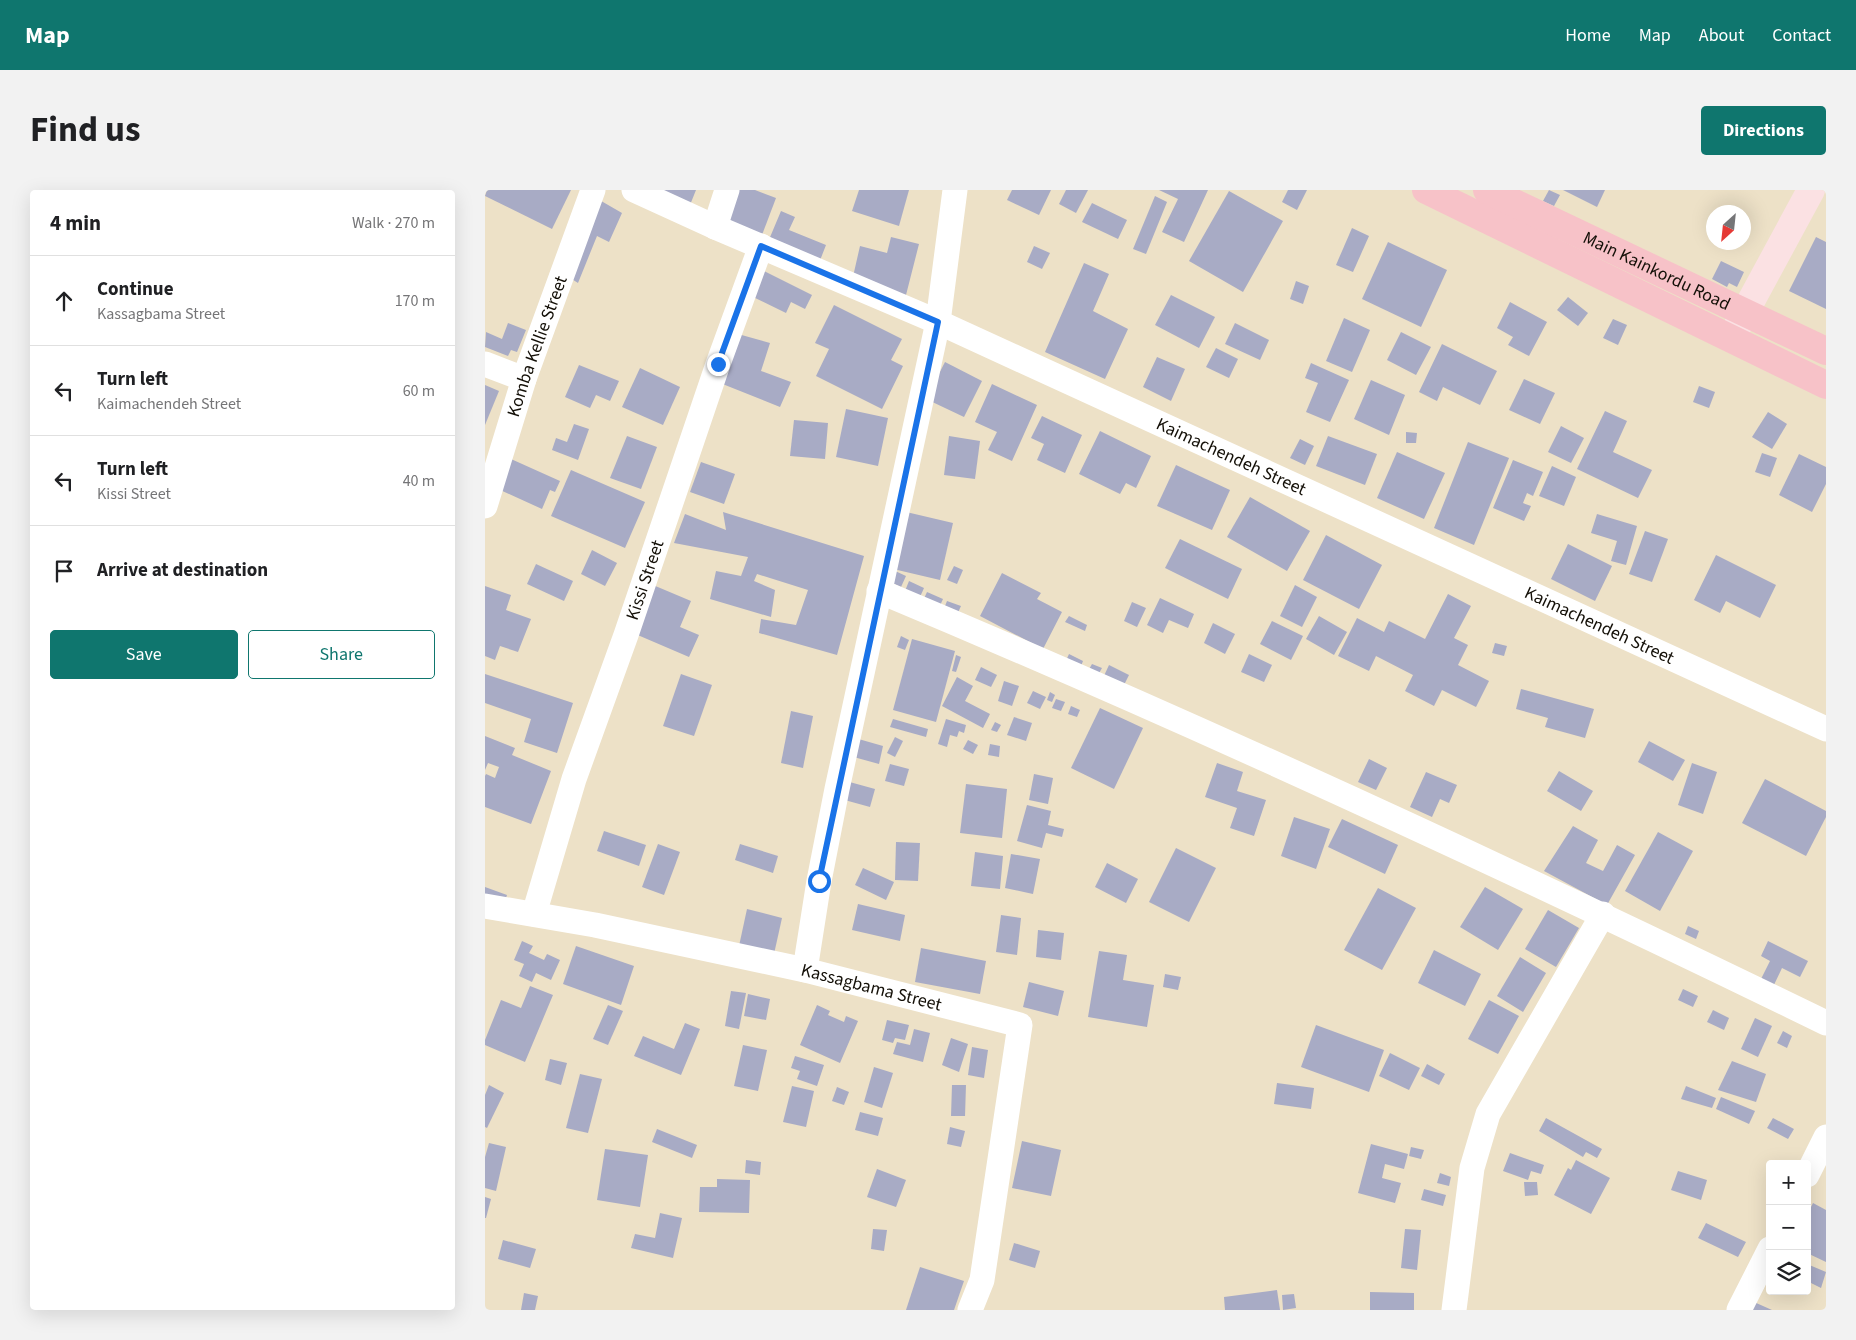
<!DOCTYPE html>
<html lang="en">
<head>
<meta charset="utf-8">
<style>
  body { margin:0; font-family:"Source Sans 3",sans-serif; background:#f2f2f2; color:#202124 }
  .controls { position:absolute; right:15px; bottom:15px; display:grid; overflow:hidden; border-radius:5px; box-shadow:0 5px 20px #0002 }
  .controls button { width:45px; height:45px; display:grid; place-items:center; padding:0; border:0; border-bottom:1px solid #e0e0e0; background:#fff; color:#202124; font:25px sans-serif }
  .compass { position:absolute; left:1221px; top:15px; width:45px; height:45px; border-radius:50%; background:#fff; box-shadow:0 5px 20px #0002; rotate:207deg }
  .stop { position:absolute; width:15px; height:15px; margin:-11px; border:4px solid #1a73e8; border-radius:50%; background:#fff }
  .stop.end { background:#1a73e8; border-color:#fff; box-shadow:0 1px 5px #0008 }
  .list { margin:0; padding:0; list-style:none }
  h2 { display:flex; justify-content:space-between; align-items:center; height:65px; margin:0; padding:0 20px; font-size:21px }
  h2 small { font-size:16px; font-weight:400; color:#757577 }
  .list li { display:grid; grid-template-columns:32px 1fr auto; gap:15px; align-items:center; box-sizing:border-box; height:90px; padding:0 20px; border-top:1px solid #e0e0e0 }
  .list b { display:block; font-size:19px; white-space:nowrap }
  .list p { margin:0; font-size:16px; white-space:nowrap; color:#757577 }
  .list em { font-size:16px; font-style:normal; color:#757577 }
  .actions { display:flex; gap:10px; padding:15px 20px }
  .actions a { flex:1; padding:11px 0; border:1px solid #0f766e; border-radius:5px; text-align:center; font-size:18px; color:#0f766e }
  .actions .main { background:#0f766e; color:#fff }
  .icon { flex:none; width:28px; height:28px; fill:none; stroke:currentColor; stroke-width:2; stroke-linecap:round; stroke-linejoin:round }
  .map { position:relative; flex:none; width:1341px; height:1120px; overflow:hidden; border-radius:5px }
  header { display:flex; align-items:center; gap:30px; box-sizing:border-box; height:70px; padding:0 25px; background:#0f766e; color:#fff }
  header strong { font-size:24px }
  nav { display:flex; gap:28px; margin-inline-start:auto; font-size:18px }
  .intro { display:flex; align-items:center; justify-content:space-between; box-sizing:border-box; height:120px; padding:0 30px }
  h1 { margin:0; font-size:35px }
  .button { padding:12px 22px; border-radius:5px; background:#0f766e; color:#fff; font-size:18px; font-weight:700 }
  main { display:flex; gap:30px; padding:0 30px }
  aside { flex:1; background:#fff; border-radius:5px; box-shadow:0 5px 20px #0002 }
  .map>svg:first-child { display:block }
</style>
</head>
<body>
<header>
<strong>Map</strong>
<nav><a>Home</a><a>Map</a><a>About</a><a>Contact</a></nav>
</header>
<div class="intro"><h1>Find us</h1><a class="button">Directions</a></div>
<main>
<aside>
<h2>4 min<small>Walk · 270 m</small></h2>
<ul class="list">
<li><svg class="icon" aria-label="ahead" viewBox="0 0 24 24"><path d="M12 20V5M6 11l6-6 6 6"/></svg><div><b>Continue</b><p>Kassagbama Street</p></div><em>170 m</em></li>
<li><svg class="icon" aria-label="left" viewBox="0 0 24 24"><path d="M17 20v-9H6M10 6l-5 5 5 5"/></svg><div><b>Turn left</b><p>Kaimachendeh Street</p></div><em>60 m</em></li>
<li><svg class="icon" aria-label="left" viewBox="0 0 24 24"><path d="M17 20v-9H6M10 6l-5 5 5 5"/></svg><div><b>Turn left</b><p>Kissi Street</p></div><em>40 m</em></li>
<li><svg class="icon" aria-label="arrive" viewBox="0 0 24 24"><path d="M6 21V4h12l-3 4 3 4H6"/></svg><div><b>Arrive at destination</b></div></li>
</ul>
<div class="actions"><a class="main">Save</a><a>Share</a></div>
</aside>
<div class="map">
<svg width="1341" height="1120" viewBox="0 0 1341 1120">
  <rect width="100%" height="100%" fill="#ede1c7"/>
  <!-- building -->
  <g fill="#a8abc5">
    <polygon points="2,0 86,0 67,39 0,6"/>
    <polygon points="168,0 211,0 205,15"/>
    <polygon points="249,0 270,0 291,8 277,45 238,31"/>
    <polygon points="374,0 424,0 414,36 367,21"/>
    <polygon points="527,0 566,0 554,25 522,10"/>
    <polygon points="581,0 603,0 591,23 574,14"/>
    <polygon points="674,0 723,0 699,52 677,42 693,9"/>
    <polygon points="803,0 822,0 812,20 797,12"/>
    <polygon points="1064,0 1075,5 1069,16 1058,11"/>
    <polygon points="1078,0 1120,0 1112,17"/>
    <polygon points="744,1 798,31 758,102 704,71"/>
    <polygon points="670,6 682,12 661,64 648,59"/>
    <polygon points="111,8 137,23 124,52 112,46 93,93 82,86"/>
    <polygon points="607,13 642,30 633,49 597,32"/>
    <polygon points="296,21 310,27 304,40 341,55 334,73 283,52"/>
    <polygon points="867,38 884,46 868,82 851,75"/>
    <polygon points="406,47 434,54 421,105 367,91 375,56 402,63"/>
    <polygon points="1331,47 1341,52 1341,119 1304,101"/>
    <polygon points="903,52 962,80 936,137 877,109"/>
    <polygon points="549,56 565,63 557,79 542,72"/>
    <polygon points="1236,71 1259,82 1252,97 1244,93 1242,97 1227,89"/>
    <polygon points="599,73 624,84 608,121 643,139 620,189 560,162"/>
    <polygon points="279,81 327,105 320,119 306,112 301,123 266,106"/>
    <polygon points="811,91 824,96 818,114 805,109"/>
    <polygon points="686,105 730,127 714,158 670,135"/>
    <polygon points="1083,107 1103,123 1093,136 1072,120"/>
    <polygon points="1025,112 1062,132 1044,166 1023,155 1028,147 1012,138"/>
    <polygon points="349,115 417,149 406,170 418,176 397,219 331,186 344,159 330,153"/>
    <polygon points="859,128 885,140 867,182 841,171"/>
    <polygon points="1128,129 1142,135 1133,155 1118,148"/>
    <polygon points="23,133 41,140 32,162 26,160 23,166 0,157 1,142 17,149"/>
    <polygon points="750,133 784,150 775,170 740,154"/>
    <polygon points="916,142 946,157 931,185 902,170"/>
    <polygon points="253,144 285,153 276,181 306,192 295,217 235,193"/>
    <polygon points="957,154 1012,181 995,215 958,197 952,211 934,202"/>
    <polygon points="731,158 753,169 744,188 721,177"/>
    <polygon points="672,167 700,179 686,211 658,197"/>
    <polygon points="460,172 497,191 479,227 441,209"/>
    <polygon points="826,173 864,190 845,232 821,222 833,193 820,188"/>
    <polygon points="94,175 134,191 125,211 111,205 105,218 80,207"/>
    <polygon points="155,178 195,197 178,235 137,217"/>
    <polygon points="1039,189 1070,203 1055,234 1024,220"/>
    <polygon points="886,190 920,205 904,245 869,229"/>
    <polygon points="507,194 552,215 527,271 503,260 512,242 490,232"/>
    <polygon points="0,195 14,201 0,235"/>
    <polygon points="1214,196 1230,202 1224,218 1208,212"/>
    <polygon points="361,219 403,228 393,276 351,267"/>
    <polygon points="1120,221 1142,231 1128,262 1167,280 1153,308 1092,279"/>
    <polygon points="1283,222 1302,234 1287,259 1267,247"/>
    <polygon points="557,226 597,245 580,283 552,270 559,254 546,248"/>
    <polygon points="309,230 343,233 340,269 305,266"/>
    <polygon points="89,234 104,239 93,270 67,260 71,248 82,252"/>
    <polygon points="1076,236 1099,248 1086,273 1063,262"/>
    <polygon points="615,241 666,266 651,298 641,293 635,304 594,284"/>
    <polygon points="921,242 932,243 931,253 921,253"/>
    <polygon points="142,246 172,257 156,299 125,288"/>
    <polygon points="464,246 495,251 490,289 459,285"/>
    <polygon points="843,246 892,264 880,295 831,276"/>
    <polygon points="815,249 829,256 820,275 805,268"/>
    <polygon points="983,252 1024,268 989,355 949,338"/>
    <polygon points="912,262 960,283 939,329 892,308"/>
    <polygon points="1277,263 1292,268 1285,287 1270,282"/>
    <polygon points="1314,264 1341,277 1341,294 1327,322 1294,305"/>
    <polygon points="26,269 75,291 70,302 65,300 57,319 13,299"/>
    <polygon points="1028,270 1058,282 1048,306 1042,303 1038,313 1046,316 1039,331 1008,318"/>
    <polygon points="216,272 250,284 239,314 205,302"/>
    <polygon points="691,275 745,300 727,340 672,316"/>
    <polygon points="1067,276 1091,287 1079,316 1054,306"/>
    <polygon points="86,280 160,312 140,358 66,326"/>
    <polygon points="765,307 825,341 802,381 742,347"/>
    <polygon points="417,321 468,333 455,390 404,378"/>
    <polygon points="238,322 379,366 352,465 274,443 276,429 311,435 323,400 272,384 269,391 290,400 286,427 225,409 231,381 256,386 263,367 189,353 200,324 241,340"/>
    <polygon points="1112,324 1152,336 1141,375 1126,371 1132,351 1106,343"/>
    <polygon points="1160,341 1183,349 1167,392 1144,384"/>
    <polygon points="841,345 897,375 874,419 818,390"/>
    <polygon points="695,349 757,379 743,409 680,378"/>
    <polygon points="1083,354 1127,376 1110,411 1066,389"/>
    <polygon points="107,360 132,373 120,396 96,384"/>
    <polygon points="1231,365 1291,395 1275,428 1241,411 1235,423 1209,410"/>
    <polygon points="51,374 88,391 79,411 42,394"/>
    <polygon points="469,376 478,380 472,394 462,390"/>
    <polygon points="408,380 421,386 416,397 403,391"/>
    <polygon points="517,383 556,403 552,409 577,422 558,459 495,426"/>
    <polygon points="424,391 439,398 435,407 420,401"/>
    <polygon points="168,395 206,411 195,437 214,445 204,467 148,443"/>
    <polygon points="810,395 832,407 817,437 795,426"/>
    <polygon points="0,396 26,405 21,420 46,429 33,462 15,456 10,470 0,466"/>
    <polygon points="442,402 458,409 453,420 437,413"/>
    <polygon points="963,404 986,416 969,448 983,455 973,475 1004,491 991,517 957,500 949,516 920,501 928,485 891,466 884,481 853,466 872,428 899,442 904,431 940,449"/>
    <polygon points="675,408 709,424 703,438 684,430 678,443 662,435"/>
    <polygon points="462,411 476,416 471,427 458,421"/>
    <polygon points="647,412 661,418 652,437 639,431"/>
    <polygon points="584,426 602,435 600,441 580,432"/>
    <polygon points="834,426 862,442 849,465 821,449"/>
    <polygon points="787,431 818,446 806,470 775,454"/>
    <polygon points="728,433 750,444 740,464 719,453"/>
    <polygon points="416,446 424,450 420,460 412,457"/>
    <polygon points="427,449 470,461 451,532 408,520"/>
    <polygon points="1010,453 1022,456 1019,466 1007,463"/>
    <polygon points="584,464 598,471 594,481 579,475"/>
    <polygon points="764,464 787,475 779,492 756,482"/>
    <polygon points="471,465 476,467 471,482 467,481"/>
    <polygon points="607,474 617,478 612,487 602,483"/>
    <polygon points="624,475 644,485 638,497 618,488"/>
    <polygon points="496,477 512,485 506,497 490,490"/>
    <polygon points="0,484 88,513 72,563 39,552 46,529 0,513"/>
    <polygon points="196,484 227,495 209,546 178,536"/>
    <polygon points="472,487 488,496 480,511 505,524 498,538 457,516"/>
    <polygon points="519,491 534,496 527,516 513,511"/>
    <polygon points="1036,499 1109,519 1100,548 1060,537 1063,528 1031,519"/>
    <polygon points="548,501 561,507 555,519 542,513"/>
    <polygon points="565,502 570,505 567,512 562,510"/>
    <polygon points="571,509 580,512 576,521 567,518"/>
    <polygon points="586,516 595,520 592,527 583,524"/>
    <polygon points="615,518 658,538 629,599 586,578"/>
    <polygon points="306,521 328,526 318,578 296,573"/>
    <polygon points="529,527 547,533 541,551 522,545"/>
    <polygon points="408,529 443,539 441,547 405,537"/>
    <polygon points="461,529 481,535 479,543 474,541 472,547 465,545 462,557 453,554"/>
    <polygon points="510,532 516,535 512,542 506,540"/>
    <polygon points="0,546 30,558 27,565 66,581 46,634 0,617 0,586 1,584 10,588 14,577 3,573 0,580"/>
    <polygon points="410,547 418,551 410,567 402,563"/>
    <polygon points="370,548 398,556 394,574 365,566"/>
    <polygon points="483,550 493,555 488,564 478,559"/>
    <polygon points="1164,551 1200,570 1188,591 1153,572"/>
    <polygon points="505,554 515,556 514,567 503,565"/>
    <polygon points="884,569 902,578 891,600 873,592"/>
    <polygon points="732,573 758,582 752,601 781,610 769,646 745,638 752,618 720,607"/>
    <polygon points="1207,573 1232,582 1218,624 1193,615"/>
    <polygon points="405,574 424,579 419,596 400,591"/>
    <polygon points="1074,581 1108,601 1096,621 1062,601"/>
    <polygon points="941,582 972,595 964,613 955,609 947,627 925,617"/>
    <polygon points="549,584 568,588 563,614 544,610"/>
    <polygon points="1280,589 1341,621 1341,627 1321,666 1257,633"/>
    <polygon points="361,591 390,599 385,617 356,609"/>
    <polygon points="481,594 522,599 517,648 475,643"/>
    <polygon points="542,615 566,621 563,635 579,639 577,647 561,643 557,658 532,651"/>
    <polygon points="809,627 845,639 831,679 796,666"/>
    <polygon points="857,629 913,655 900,684 843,657"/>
    <polygon points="1088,636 1113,650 1101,673 1118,681 1132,655 1150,665 1122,715 1059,681"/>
    <polygon points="119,641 161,655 154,676 112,661"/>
    <polygon points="1173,642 1208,661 1175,721 1140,701"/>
    <polygon points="411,652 435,653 433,691 410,690"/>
    <polygon points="173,654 195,662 179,705 157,697"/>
    <polygon points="255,654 293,666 288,683 250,670"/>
    <polygon points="691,658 731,678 704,732 664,712"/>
    <polygon points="490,662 518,666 515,699 486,696"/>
    <polygon points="526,664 555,669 548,704 520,698"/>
    <polygon points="622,673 653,689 641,713 610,697"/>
    <polygon points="378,678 409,692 401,710 370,695"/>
    <polygon points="0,697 22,705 18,717 0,711"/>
    <polygon points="1000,697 1038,719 1013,760 975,737"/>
    <polygon points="893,698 931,718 897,780 859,760"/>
    <polygon points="373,714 420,725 415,751 367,740"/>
    <polygon points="262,719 297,728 289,764 254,756"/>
    <polygon points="1063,720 1094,738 1071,777 1040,759"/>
    <polygon points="516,725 536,728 532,765 511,762"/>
    <polygon points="1203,736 1214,741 1211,749 1200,744"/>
    <polygon points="553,740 579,743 576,770 551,767"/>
    <polygon points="37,751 48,756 44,763 59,770 62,764 75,770 66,790 51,783 47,792 34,786 39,774 29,770"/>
    <polygon points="1283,751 1323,771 1315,787 1297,778 1287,799 1274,793 1285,771 1276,766"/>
    <polygon points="91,756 149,776 136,815 78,794"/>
    <polygon points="436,758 501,771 495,804 430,792"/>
    <polygon points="949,760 996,784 980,816 933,793"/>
    <polygon points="614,761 642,765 638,790 669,795 662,837 603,827"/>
    <polygon points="1035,767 1061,783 1038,822 1012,806"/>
    <polygon points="680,784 696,787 693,800 678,797"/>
    <polygon points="544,792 579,801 573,826 538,817"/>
    <polygon points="45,796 68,805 40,872 0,855 0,850 16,810 36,818"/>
    <polygon points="1198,799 1213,806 1208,817 1193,810"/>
    <polygon points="246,801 261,803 254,839 240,836"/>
    <polygon points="263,804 285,809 281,830 259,826"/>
    <polygon points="1004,810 1034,826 1013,864 983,849"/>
    <polygon points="123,815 138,821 123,855 108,849"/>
    <polygon points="332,815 345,821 343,825 359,832 361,826 373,831 355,873 315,855"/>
    <polygon points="1228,820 1244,828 1239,840 1222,832"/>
    <polygon points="1270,828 1287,836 1273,867 1256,859"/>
    <polygon points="402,830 424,835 420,850 410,848 408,853 397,850"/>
    <polygon points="200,833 215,839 196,885 149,866 158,846 189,859"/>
    <polygon points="831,835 899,860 884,902 816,877"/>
    <polygon points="429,839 445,843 438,872 408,864 412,852 425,855"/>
    <polygon points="1298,841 1307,846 1302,858 1292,853"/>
    <polygon points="466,848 483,854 474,882 457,875"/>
    <polygon points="258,855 282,860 273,901 249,896"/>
    <polygon points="487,857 503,860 499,888 483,885"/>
    <polygon points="905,863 935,878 924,900 894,886"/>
    <polygon points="310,866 339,875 332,896 312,889 315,881 306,878"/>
    <polygon points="65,869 82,873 76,895 60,890"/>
    <polygon points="1247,871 1281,884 1271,912 1233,900"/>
    <polygon points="942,874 960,884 954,895 936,886"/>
    <polygon points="389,877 408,883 397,918 379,912"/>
    <polygon points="95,884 117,889 103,943 81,938"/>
    <polygon points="792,893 829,898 826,919 789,914"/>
    <polygon points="4,895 19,903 2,938 0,937 0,905"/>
    <polygon points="467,895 481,895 480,926 466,926"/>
    <polygon points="307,896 329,901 321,937 298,932"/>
    <polygon points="1201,896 1231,908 1227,918 1196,909"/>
    <polygon points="352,897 364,902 359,915 347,911"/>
    <polygon points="1236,907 1270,921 1264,934 1231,919"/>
    <polygon points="375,922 398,928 393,946 370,940"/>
    <polygon points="1061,928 1117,959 1112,968 1101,962 1098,967 1054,941"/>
    <polygon points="1288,928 1309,939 1303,949 1282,938"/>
    <polygon points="465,937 480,941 476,957 462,954"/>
    <polygon points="172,939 212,955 207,968 167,952"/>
    <polygon points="537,951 576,960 566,1006 527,998"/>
    <polygon points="4,953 21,957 11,1001 0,998 0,967"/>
    <polygon points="886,954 923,964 919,979 900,974 897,988 916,993 910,1013 873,1003"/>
    <polygon points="926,957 939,960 936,969 924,966"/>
    <polygon points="120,959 163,965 155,1017 112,1010"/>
    <polygon points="1025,963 1059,975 1056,984 1046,981 1043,990 1018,981"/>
    <polygon points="261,970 276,972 275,985 260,983"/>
    <polygon points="1091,970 1125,988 1106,1024 1069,1005 1083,978 1086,980"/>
    <polygon points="392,979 421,990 411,1017 382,1007"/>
    <polygon points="1193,981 1222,990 1216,1010 1186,1000"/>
    <polygon points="955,983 966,987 964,996 952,993"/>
    <polygon points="232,989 265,990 264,1023 214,1022 215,997 232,997"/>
    <polygon points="1039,992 1052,992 1053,1005 1040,1006"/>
    <polygon points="939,999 961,1005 958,1016 936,1010"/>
    <polygon points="0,1007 6,1009 1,1028 0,1028"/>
    <polygon points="1328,1013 1341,1020 1341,1072 1322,1063 1322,1025"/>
    <polygon points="175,1023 197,1028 188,1068 146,1058 150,1044 170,1048"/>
    <polygon points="1221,1033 1261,1052 1253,1067 1213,1048"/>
    <polygon points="388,1039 402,1040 399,1061 386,1059"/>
    <polygon points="920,1039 936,1040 932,1080 916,1078"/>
    <polygon points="18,1050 51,1059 45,1078 13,1069"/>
    <polygon points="529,1053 555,1061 550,1078 524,1070"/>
    <polygon points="1322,1074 1341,1082 1336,1098 1322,1091"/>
    <polygon points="435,1077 479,1091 469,1120 421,1120"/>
    <polygon points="792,1100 795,1120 740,1120 739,1107"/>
    <polygon points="885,1102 929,1103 929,1120 885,1120"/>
    <polygon points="39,1103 53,1106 50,1120 36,1120"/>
    <polygon points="809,1104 811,1118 798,1120 797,1105"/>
    <polygon points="1269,1112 1287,1120 1266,1120"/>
  </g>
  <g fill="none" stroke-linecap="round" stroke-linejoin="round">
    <!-- street -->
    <g stroke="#fff" stroke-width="25">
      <path id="s1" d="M149,0L230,37L453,132L1341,539"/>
      <polyline points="230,37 242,0"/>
      <polyline points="0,174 39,189"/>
      <path id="s2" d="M0,316L39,189L108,0"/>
      <path d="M394,401C714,535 1029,681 1341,833"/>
      <path id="s3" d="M0,716L110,735L320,780L535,835L497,1090L485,1120"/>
      <path id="s4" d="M49,724L89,589L141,445L233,174L276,56"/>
      <polyline points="320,780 334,691 352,599 453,132 470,0"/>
      <polyline points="1322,985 1341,947"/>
      <polyline points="969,1120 987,978 1003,924 1118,724"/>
      <polyline points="1254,1120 1285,1059"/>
    </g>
    <!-- secondary -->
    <polyline stroke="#fbe1e3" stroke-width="28" points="1246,148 1326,0"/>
    <!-- primary -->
    <g stroke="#f7c2c8" stroke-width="28">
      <polyline points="941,0 1341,195"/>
      <path id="s5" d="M1002,0L1341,161"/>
    </g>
  </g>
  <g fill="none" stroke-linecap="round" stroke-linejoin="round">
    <!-- route -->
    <polyline stroke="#1a73e8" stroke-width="6" points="233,174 276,56 453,132 334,691"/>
  </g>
  <g text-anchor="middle" stroke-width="4" stroke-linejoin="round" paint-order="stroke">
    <!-- street labels -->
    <g font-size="18" fill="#130f07" stroke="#ede1c7">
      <text dy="6" stroke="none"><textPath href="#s5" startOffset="188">Main Kainkordu Road</textPath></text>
      <text dy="6" stroke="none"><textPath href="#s2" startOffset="168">Komba Kellie Street</textPath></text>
      <text dy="6" stroke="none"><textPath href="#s1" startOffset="654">Kaimachendeh Street</textPath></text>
      <text dy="6" stroke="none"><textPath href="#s4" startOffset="352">Kissi Street</textPath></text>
      <text dy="6" stroke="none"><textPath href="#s1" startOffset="1059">Kaimachendeh Street</textPath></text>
      <text dy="6" stroke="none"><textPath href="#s3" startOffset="395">Kassagbama Street</textPath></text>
    </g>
  </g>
</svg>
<div class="controls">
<button>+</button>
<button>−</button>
<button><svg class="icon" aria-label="layers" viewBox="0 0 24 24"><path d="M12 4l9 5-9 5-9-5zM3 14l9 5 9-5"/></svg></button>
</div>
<svg class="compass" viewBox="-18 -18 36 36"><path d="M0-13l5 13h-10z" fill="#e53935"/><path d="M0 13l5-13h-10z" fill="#757577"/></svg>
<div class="stop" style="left:334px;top:691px"></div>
<div class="stop end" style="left:233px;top:174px"></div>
</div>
</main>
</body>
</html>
